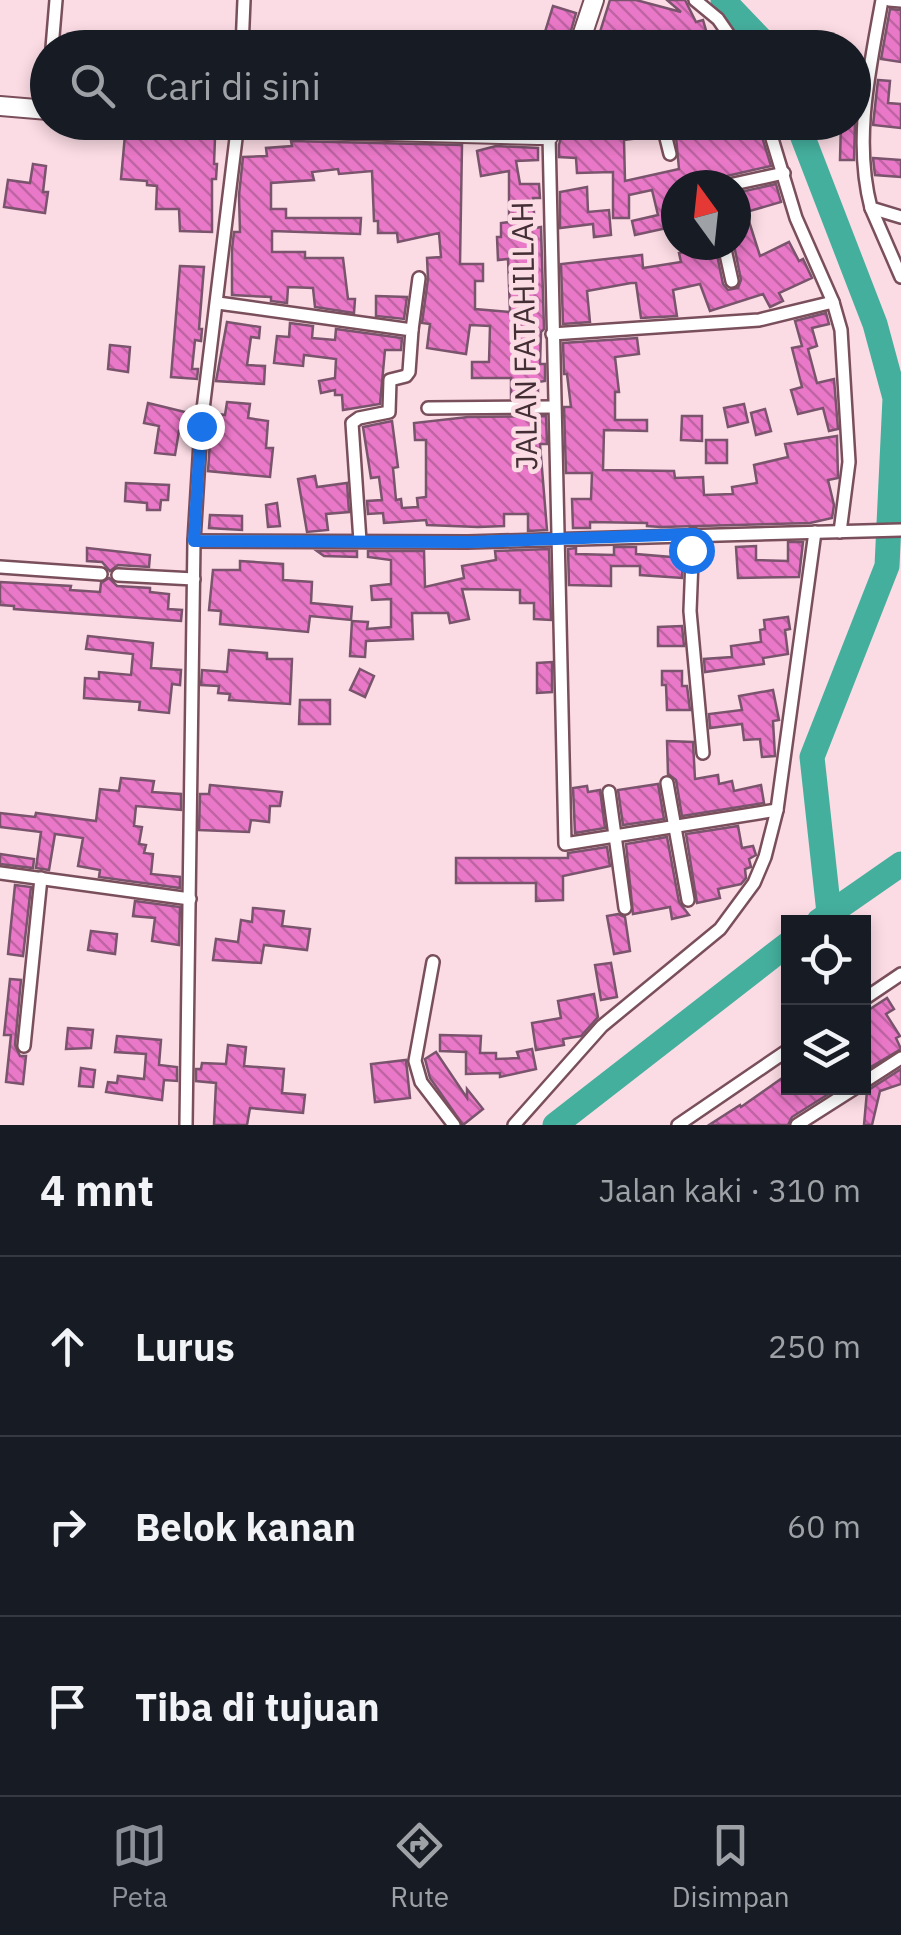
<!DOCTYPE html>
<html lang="id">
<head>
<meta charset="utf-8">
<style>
  body { margin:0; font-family:"IBM Plex Sans",sans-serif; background:#242831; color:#f1f3f6 }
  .controls { position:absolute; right:30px; bottom:30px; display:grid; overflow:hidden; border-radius:0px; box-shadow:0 5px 15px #0003 }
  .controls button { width:90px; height:90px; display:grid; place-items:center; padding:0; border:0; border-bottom:2px solid #363941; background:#171b24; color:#f1f3f6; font:50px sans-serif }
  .compass { position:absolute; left:661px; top:170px; width:90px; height:90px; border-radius:50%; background:#171b24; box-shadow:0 5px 15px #0003; rotate:345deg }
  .stop { position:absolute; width:30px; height:30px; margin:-22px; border:8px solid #1a73e8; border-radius:50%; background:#fff }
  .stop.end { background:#1a73e8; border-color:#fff; box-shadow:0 2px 10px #0008 }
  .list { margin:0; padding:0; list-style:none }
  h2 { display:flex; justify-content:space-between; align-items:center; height:130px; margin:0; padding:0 40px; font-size:42px }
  h2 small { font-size:32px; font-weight:400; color:#9ea1a6 }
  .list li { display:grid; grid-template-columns:65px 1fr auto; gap:30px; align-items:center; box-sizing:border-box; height:180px; padding:0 40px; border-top:2px solid #363941 }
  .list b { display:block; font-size:38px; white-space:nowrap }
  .list em { font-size:32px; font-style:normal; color:#9ea1a6 }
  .icon { flex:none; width:55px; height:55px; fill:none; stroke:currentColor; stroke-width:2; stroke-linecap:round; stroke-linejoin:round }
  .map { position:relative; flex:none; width:901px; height:1125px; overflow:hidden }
  .search { position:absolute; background:#171b24; box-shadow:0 5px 15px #0003; left:30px; right:30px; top:30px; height:110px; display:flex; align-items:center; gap:25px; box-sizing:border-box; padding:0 35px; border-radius:55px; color:#9ea1a6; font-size:38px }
  .sheet { height:670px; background:#171b24 }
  nav { display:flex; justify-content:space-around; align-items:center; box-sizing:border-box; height:140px; border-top:2px solid #363941; background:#171b24; font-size:28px; color:#9ea1a6 }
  nav a { display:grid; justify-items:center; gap:5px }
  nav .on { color:#8c9099 }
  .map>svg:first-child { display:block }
</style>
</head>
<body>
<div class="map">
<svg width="901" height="1125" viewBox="0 0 901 1125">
  <defs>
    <pattern id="building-back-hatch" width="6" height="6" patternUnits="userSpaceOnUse" patternTransform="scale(2.5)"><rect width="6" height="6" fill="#ea78c8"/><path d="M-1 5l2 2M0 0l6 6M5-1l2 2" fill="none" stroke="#bf63a3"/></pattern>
  </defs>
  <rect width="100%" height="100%" fill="#fbdbe4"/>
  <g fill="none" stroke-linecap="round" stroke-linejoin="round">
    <!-- river -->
    <g stroke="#45af9d" stroke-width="25">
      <polyline points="723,0 769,48"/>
      <polyline points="797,122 875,324 895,398 887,566 812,757 829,913"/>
      <polyline points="819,921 901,864"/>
      <polyline points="555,1125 788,944"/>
    </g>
  </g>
  <!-- building -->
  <g fill="url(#building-back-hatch)" stroke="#79546c" stroke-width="2.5">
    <polygon points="610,0 636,0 681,12 667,0 685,0 696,22 703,20 708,37 718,35 724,45 712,48 595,48"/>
    <polygon points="553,6 576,13 566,48 540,48"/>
    <polygon points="890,9 901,10 901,62 881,59"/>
    <polygon points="878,80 890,81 888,103 901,104 901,128 873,125"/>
    <polygon points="565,122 657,122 656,136 624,140 625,181 679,169 676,137 712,131 718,122 745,122 746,127 758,124 771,166 727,176 716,185 676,185 676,226 635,235 632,221 658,215 652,190 629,195 629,218 613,218 613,172 577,173 576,158 559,157 559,145"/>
    <polygon points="841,122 855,122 854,160 840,160"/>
    <polygon points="152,128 163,128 178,135 215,138 214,164 217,164 216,179 212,179 212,232 180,231 179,209 156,209 157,186 147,185 147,181 121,179 125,135 151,138"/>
    <polygon points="291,141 462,145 460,264 483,264 483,281 475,281 475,309 510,312 508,259 498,260 497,237 501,237 501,223 509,222 509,171 481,176 477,151 496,146 538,148 538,160 516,161 520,184 539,184 540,198 533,198 535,228 541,227 544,329 541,332 540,364 545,364 545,381 538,382 538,398 511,398 511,378 472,378 472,362 489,362 490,326 470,325 466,354 427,348 430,324 422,323 428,279 427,258 441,257 439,233 398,242 397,233 378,233 378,221 374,221 372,171 339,174 338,169 312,172 314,180 271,183 271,209 286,209 286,218 361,218 360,234 272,231 272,252 305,252 305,258 343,258 348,299 355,299 354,313 315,307 313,288 288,287 287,303 271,301 271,297 232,295 232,249 234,232 240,232 239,195 243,157 267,156 266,148 292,146"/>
    <polygon points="873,158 901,160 901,177 875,175"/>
    <polygon points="33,164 46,166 43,192 48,192 45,213 4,207 8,180 30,183"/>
    <polygon points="776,184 781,202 746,212 760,256 789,242 799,261 803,259 812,278 779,293 783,301 770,307 763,294 710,311 700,284 673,290 677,316 641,318 636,283 631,283 587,291 590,322 563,324 561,264 642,255 643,268 681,262 679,253 693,250 692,245 715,245 723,284 728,290 738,288 741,280 734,245 736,193"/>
    <polygon points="587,187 588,212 609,210 611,235 594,237 593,224 560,228 560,192"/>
    <polygon points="180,266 204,267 199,329 202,329 201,341 195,340 192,369 198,369 197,379 171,377"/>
    <polygon points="376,296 407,297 404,319 376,316"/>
    <polygon points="826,313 829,324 812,328 817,346 808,349 817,383 834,379 838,429 829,431 823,408 798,414 791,390 802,387 792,348 802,346 795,321"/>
    <polygon points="227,322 260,327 259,338 251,337 247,365 265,366 264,384 216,381"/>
    <polygon points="290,323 313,326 312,338 335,340 336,329 402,338 401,350 385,350 380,404 343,410 342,395 335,395 335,390 321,393 319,381 335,378 336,359 304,355 303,366 274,363 277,336 289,337"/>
    <polygon points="637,338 639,354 615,357 619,392 615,392 615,420 647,420 647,431 604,430 603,470 674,471 675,478 703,477 704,495 733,494 732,487 757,483 754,465 788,457 785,444 837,436 838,478 828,480 834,505 832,518 810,523 661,527 647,526 647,523 590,522 590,528 573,528 572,499 591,499 592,473 566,473 564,407 571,407 567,374 564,374 563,343"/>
    <polygon points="110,345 130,347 128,372 108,369"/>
    <polygon points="227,402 250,404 248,418 268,421 266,448 273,448 270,477 208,471 212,413 225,415"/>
    <polygon points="148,403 193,414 191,434 179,431 175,455 155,453 159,426 144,423"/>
    <polygon points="744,404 748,422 728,427 724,408"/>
    <polygon points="765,409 771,431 756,435 751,413"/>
    <polygon points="546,416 547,444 540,444 547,530 528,531 528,514 504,514 504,526 478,527 427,525 426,520 384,523 383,513 368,514 367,501 382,500 379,477 371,478 363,427 392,421 398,467 393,468 396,500 401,499 402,508 418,507 417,498 426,497 426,440 415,440 414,423 468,417"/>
    <polygon points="682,416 702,416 702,441 681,440"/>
    <rect x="706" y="440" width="21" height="23"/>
    <polygon points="315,476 317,487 347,483 349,512 326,514 328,530 307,532 298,479"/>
    <polygon points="126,483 169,485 168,500 161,500 160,510 147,510 147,503 125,501"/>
    <polygon points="277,503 280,526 268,527 266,505"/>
    <polygon points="210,515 242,516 242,530 209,528"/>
    <polygon points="788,542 803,542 799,577 738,578 736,547 756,546 756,560 788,561"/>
    <polygon points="614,547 636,547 636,554 683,558 682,578 640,575 640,566 611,566 611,586 569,585 568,549 576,548 576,554 614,555"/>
    <polygon points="87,548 150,555 149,567 118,565 110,571 102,562 87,561"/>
    <polygon points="549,549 551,620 534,619 534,603 520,603 520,590 462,589 469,619 450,623 448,613 412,613 413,639 366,641 365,657 350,656 352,621 368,622 367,629 391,627 391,599 372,600 371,586 391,584 391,560 368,557 368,551 424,551 425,587 464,578 462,566 496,560 495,551"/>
    <polygon points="317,551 357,551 357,557 324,556"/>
    <polygon points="240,561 283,564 283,580 312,582 311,603 352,607 351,620 310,616 308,632 220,624 221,611 209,610 213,570 240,570"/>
    <polygon points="109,578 117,586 150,588 150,592 169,594 168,609 182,610 181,621 14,609 14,606 0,605 0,582 71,586 70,590 100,592 101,583"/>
    <polygon points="788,617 790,629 785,630 788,654 763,658 764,664 705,672 704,659 732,657 731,646 761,642 760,630 765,629 764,620"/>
    <polygon points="682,626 684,646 658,646 658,627"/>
    <polygon points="88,636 153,643 151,668 181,670 180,685 172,684 169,713 139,710 140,702 84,698 85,678 99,679 99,672 131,675 133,654 86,649"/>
    <polygon points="229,650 267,653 267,659 292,659 290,704 229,700 230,694 218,693 219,686 201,685 202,670 227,672"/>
    <polygon points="552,662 552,692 537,693 537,663"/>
    <polygon points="360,669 374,676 365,697 350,690"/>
    <polygon points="662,671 682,671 682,686 687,686 690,710 667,710 666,685 662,685"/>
    <polygon points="773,690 779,720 773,721 775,756 762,757 760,739 744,740 742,724 710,728 709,714 742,710 739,696"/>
    <polygon points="300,700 330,700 330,724 299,724"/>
    <polygon points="667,741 693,742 695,779 718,775 719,784 732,781 734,791 761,785 764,803 682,816 676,780 668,774"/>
    <polygon points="121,778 154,781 152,792 181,794 181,810 136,806 134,826 142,827 139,844 146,845 144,853 153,854 151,874 180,877 180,888 99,877 100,870 78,866 83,838 55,834 49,870 36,868 41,832 0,827 0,813 35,817 36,813 96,821 100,789 119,791"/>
    <polygon points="658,784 664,819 623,825 618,790"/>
    <polygon points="210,785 282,792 280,806 270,806 269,822 251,820 249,832 199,830 200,794 209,794"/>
    <polygon points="587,786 588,792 600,790 605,828 575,833 573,788"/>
    <polygon points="738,826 742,848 753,846 756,855 749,859 751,867 745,869 746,878 741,884 718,889 720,898 697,903 686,834"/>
    <polygon points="667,837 679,902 689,915 672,919 670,907 633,914 626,844"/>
    <polygon points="607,847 610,866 563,876 563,900 536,901 536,883 456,883 456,858 568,858 568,853"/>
    <polygon points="0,854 34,859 33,868 0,864"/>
    <polygon points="15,885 31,887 23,956 8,954"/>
    <polygon points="135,901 180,907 179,945 152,941 155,918 133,916"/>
    <polygon points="253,908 284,911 282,926 310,929 307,950 264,945 261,963 213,960 216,939 238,942 241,920 252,922"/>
    <polygon points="618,914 625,917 630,951 614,954 607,916"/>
    <polygon points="91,931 117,934 115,954 88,950"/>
    <polygon points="611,963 617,997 601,1000 595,965"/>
    <polygon points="10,979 21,980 15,1045 20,1056 26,1056 23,1084 6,1082 11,1035 4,1035"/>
    <polygon points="594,994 598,1017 581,1036 563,1039 564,1045 536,1050 532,1023 561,1018 558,1001"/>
    <polygon points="887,998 894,1009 886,1014 900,1036 896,1038 901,1049 864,1071 864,1013"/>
    <polygon points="68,1028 93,1030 91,1048 66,1049"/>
    <polygon points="440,1035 481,1036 480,1053 496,1053 496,1059 519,1058 517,1052 532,1049 536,1069 500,1077 500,1073 466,1074 466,1052 440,1051"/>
    <polygon points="117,1036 161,1040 159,1065 177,1067 177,1081 164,1080 162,1100 106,1092 108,1082 117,1083 118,1076 144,1079 146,1054 115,1052"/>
    <polygon points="228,1045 246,1047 244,1066 284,1069 282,1093 305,1095 303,1113 250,1108 247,1125 214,1125 216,1083 196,1081 196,1069 201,1069 202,1063 226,1064"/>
    <polygon points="436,1052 467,1098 467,1089 483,1109 463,1125 430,1078 425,1059"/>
    <polygon points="406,1060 410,1098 375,1102 371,1064"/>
    <polygon points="81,1068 95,1070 93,1087 79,1086"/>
    <polygon points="901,1069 901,1084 880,1091 872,1125 864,1125 867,1091"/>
    <polygon points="788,1074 788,1088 838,1088 792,1117 788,1125 709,1125 740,1105 741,1107"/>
  </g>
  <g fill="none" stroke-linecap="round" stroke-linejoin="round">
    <defs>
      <g id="street">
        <polyline points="695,0 718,19 738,48"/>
        <path d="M882,0C870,68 853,139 871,208L901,217"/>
        <polyline points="889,0 901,1"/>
        <polyline points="52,48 56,0"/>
        <polyline points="242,48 244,0"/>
        <polyline points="767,122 796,218 833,302 841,330 849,462 840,532"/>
        <polyline points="549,135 565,844 777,810"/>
        <polyline points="670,154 664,130 709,122"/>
        <polyline points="729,185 784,173"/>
        <polyline points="871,208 901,277"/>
        <polyline points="724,245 732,281"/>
        <polyline points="218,303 412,330 409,372 406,376 390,380 389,412 359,418 352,423 360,541"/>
        <polyline points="412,330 419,278"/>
        <polyline points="552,334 759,320 833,302"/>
        <polyline points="428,408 554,407"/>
        <polyline points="693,534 690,611 703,753"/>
        <polyline points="194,541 468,542 901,530"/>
        <polyline points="0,567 101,574"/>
        <polyline points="118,575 194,579"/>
        <polyline points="667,783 688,900"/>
        <polyline points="609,792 625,908"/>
        <polyline points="0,873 190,899"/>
        <polyline points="433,962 415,1061 421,1082 454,1125"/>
        <polyline points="864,999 901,974"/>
        <polyline points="24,1046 41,878"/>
        <polyline points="864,1082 901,1058"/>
        <polyline points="186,1125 194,541 201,426 238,122"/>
        <polyline points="514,1125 602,1026 720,929 754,883 765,857 777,810 815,532"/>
        <polyline points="678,1125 788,1050"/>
        <polyline points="797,1125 855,1088"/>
      </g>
      <g id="secondary">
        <polyline points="578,48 594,0"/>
        <polyline points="0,106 48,110"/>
        <polyline points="174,122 238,127 538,135 549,135 553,122"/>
      </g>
    </defs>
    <!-- street casing -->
    <use href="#street" stroke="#7a4f5c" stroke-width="16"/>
    <!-- secondary casing -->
    <use href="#secondary" stroke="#7a4f5c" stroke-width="22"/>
    <!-- street -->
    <use href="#street" stroke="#fff" stroke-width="11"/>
    <!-- secondary -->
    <use href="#secondary" stroke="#fff" stroke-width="18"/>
  </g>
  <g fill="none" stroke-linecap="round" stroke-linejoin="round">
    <!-- route -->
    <polyline stroke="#1a73e8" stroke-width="12" points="201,426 194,541 472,542 693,534 691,550"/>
  </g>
  <g text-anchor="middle" stroke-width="9" stroke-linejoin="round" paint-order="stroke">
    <!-- street labels -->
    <g font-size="30" fill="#422e34" stroke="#fbdbe4">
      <text transform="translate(525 336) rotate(-91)" y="10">JALAN FATAHILLAH</text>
    </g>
  </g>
</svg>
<div class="controls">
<button><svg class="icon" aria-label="locate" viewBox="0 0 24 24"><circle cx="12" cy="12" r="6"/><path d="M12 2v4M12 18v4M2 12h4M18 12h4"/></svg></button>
<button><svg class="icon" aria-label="layers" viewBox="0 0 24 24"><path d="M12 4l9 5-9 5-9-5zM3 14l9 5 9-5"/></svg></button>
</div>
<svg class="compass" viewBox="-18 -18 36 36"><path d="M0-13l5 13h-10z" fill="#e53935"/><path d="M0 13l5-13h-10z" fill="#9ea1a6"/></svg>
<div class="stop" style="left:691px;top:550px"></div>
<div class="stop end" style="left:201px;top:426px"></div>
<div class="search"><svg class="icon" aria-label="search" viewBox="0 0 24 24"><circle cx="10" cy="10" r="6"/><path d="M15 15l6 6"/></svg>Cari di sini</div>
</div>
<section class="sheet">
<h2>4 mnt<small>Jalan kaki · 310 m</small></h2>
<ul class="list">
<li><svg class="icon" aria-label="ahead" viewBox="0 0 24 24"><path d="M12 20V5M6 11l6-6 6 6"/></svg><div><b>Lurus</b></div><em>250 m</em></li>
<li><svg class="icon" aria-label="right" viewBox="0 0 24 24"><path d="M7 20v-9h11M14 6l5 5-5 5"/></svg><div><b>Belok kanan</b></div><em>60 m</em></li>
<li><svg class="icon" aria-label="arrive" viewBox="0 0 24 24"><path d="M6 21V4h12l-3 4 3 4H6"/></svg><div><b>Tiba di tujuan</b></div></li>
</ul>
</section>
<nav>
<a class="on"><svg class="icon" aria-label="map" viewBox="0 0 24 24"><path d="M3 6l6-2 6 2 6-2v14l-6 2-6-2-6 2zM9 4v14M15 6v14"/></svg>Peta</a>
<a><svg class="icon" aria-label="directions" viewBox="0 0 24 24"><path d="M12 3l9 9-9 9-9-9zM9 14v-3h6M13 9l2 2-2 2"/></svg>Rute</a>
<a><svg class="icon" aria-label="saved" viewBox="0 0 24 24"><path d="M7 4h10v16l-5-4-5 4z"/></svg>Disimpan</a>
</nav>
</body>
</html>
